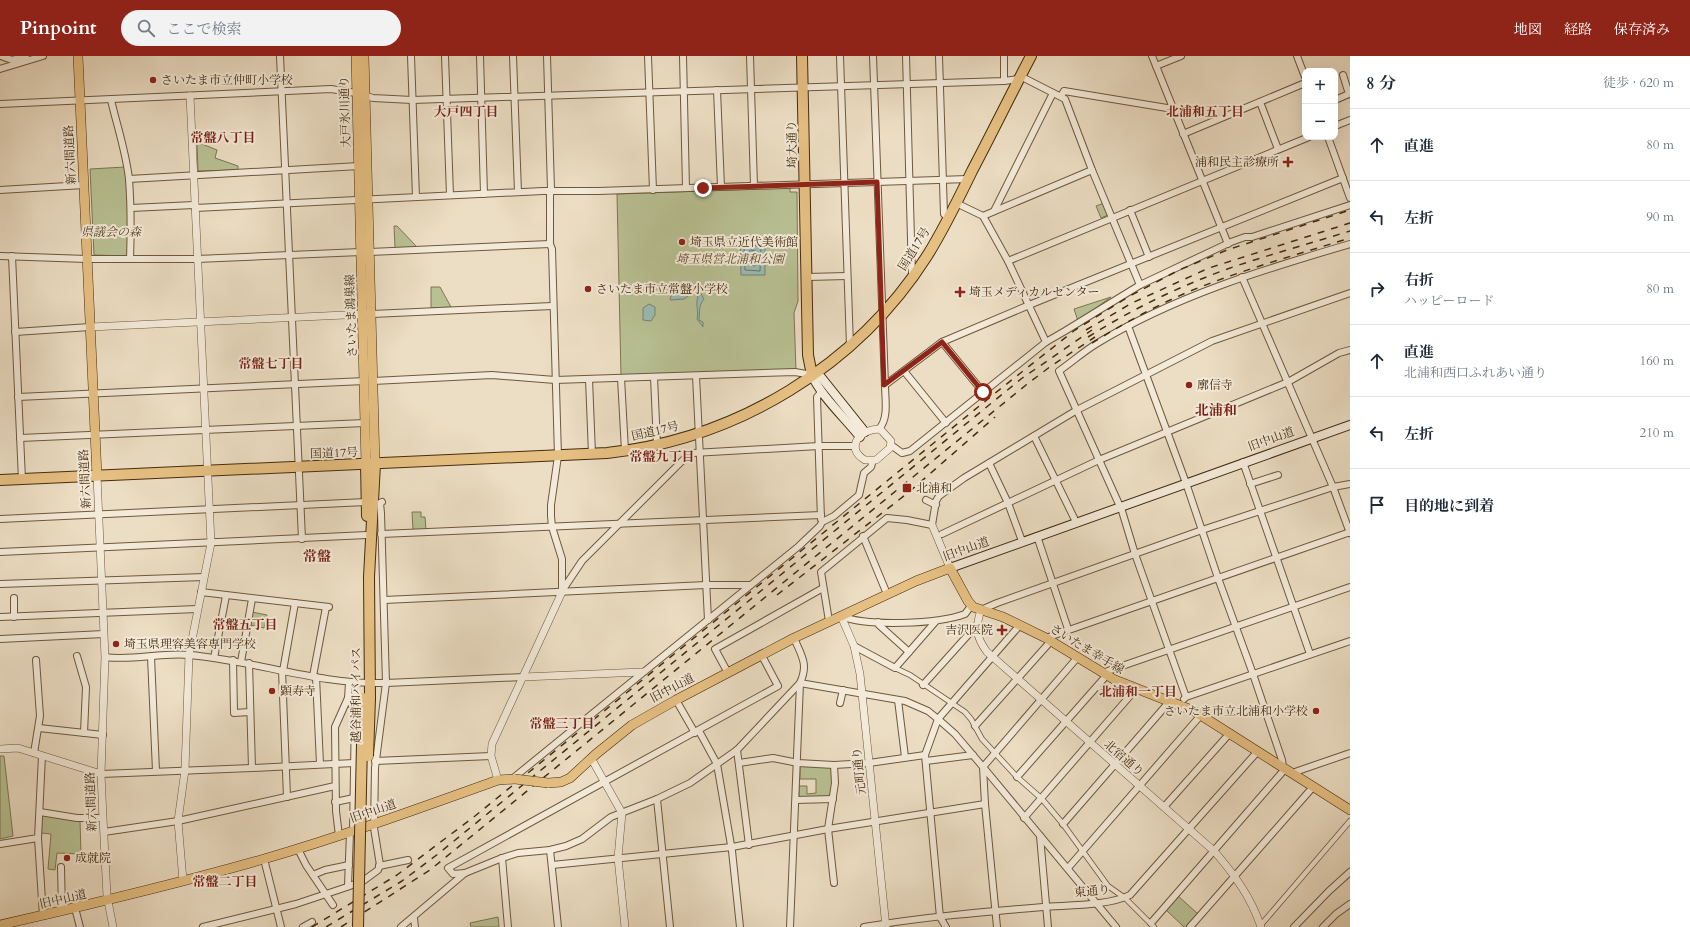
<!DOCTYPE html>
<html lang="ja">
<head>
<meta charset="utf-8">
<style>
  body { margin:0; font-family:Cardo,"Noto Serif JP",serif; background:#f2f2f3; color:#1f2937 }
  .controls { position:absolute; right:12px; top:12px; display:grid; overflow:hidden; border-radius:8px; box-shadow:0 4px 16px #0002 }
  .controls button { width:36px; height:36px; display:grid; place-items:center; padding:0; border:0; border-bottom:1px solid #e0e1e3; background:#fff; color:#1f2937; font:20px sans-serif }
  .stop { position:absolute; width:12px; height:12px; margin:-9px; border:3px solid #8f2418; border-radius:50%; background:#fff }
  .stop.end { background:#8f2418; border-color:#fff; box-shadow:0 1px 4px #0008 }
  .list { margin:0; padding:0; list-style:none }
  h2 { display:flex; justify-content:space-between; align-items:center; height:52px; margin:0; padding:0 16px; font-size:17px }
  h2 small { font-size:13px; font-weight:400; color:#747a83 }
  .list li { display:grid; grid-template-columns:26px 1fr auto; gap:12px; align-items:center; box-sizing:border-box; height:72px; padding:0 16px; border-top:1px solid #e0e1e3 }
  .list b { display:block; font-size:15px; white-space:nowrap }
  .list p { margin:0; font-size:13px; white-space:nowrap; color:#747a83 }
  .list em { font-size:13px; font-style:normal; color:#747a83 }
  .icon { flex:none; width:22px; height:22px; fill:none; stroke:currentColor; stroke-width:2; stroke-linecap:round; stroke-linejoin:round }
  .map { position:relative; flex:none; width:1350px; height:871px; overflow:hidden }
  header { display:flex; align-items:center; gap:24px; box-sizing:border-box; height:56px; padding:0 20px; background:#8f2418; color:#fff }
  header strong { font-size:19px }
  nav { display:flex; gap:22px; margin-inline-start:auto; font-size:14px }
  .search { width:280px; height:36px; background:#f2f2f3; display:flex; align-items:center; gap:10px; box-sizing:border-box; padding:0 14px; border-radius:22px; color:#747a83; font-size:15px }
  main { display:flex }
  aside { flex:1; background:#fff }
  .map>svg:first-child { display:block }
</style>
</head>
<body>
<header>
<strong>Pinpoint</strong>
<div class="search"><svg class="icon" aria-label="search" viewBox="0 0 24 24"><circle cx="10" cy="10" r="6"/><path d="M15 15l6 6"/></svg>ここで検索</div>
<nav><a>地図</a><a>経路</a><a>保存済み</a></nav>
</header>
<main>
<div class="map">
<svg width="1350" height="871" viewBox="0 0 1350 871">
  <rect width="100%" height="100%" fill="#ecdec4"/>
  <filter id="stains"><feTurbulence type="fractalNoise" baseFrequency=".005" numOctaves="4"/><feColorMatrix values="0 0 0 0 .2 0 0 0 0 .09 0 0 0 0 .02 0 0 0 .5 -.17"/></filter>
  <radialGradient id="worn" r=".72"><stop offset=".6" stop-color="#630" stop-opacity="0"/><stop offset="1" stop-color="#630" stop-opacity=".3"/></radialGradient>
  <!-- green -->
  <g fill="#b8c194" stroke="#7e7651">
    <polygon points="197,86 217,94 215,102 238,110 238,114 198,115"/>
    <polygon points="125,111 128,129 128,200 94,199 90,113"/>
    <polygon points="790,132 790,136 797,136 798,245 794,257 796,315 621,320 617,138"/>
    <polygon points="1104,147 1108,159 1101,162 1096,150"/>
    <polygon points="394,170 397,170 417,191 395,192"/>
    <polygon points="431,231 440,231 451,251 431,252"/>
    <polygon points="1111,241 1078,265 1074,253"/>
    <polygon points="412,456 421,456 421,461 425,461 426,474 413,474"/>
    <polygon points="252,556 267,559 264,572 250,569"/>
    <polygon points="0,700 4,700 13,780 0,783"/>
    <polygon points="800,710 833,711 833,728 831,742 799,743 799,730 807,730 807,738 816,737 816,723 800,723"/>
    <polygon points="41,759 80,764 81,798 57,797 55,814 48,813 51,778 41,777"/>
    <polygon points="1177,839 1198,858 1186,871 1184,871 1165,853"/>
    <polygon points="498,861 499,871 471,871 470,867"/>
  </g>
  <!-- water -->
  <g fill="#99bcb4" stroke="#778272">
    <polygon points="740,185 765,185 765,219 741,219"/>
    <path d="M694,234L700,236L704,243C698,250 700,256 699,264L703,266V271L697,263C699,255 695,248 698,241L696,238H691L684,243L670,244L671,240L674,238Z"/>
    <polygon points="649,248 655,251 655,259 651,265 643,264 643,252"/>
  </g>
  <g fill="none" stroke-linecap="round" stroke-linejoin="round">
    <!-- shore -->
    <g stroke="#6f7461" stroke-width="1">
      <polygon points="746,189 761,190 760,215 745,214 744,191"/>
      <polygon points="751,194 756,195 756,208 755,210 750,209 749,196"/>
    </g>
    <defs>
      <g id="pedestrian">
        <polyline points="895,612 910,619 965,656 971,663 982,683 1017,721 1042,743 1063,768 1108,830 1125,842 1154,871"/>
        <polyline points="1260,870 1350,765"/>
      </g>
      <g id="minor">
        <polyline points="1,0 12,4 26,0"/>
        <polyline points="280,0 302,483"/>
        <polyline points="411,0 416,141"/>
        <polyline points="445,0 450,139"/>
        <polyline points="480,0 484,138"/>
        <polyline points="513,0 518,136"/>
        <polyline points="547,0 551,133 550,139 550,188 552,193 558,400 551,449 551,460 552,471 562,503 562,536"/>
        <polyline points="648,0 653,134"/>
        <polyline points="683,0 686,132"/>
        <polyline points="750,0 754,130"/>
        <polyline points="840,0 850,290"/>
        <path d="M873,0L885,329C885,343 889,362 879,373"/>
        <polyline points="906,0 912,220"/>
        <polyline points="939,0 944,158 948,163"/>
        <polyline points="1004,0 1004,25"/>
        <polyline points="1152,0 1228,188"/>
        <polyline points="1297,0 1305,21"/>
        <polyline points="1156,10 1181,0"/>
        <polyline points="0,13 43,0"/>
        <polyline points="1020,20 1065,43 1092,114 1140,229"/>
        <polyline points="717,34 721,131"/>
        <polyline points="1061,40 1064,35 1173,53"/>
        <path d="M111,44C117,70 126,96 129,123C131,150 131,176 130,203"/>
        <polyline points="1335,44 1349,38 1343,19"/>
        <polyline points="1260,46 1278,93"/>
        <polyline points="0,48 331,33 356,37 373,42 412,44 1004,25 1019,23"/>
        <polyline points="1335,70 1350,64"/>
        <polyline points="1183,78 1305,27"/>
        <polyline points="1328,81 1350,142"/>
        <polyline points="129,123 359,110"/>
        <polyline points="0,134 84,129"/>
        <polyline points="131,152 194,149"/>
        <polyline points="195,152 543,135 598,135 968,123"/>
        <polyline points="1130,154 1149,201"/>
        <polyline points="994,155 1053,37"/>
        <polyline points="983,160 1092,114"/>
        <polyline points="370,196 550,188"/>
        <polyline points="0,200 87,203 197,203 361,196"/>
        <polyline points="12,200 22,424"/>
        <polyline points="1008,205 1309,81"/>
        <polyline points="807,221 847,220"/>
        <polyline points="1242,221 1333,431 1350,477"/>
        <polyline points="372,258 552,250"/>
        <polyline points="1128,270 1186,427 1218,522 1253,618 1282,704 1283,711"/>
        <polyline points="15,276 90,271"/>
        <polyline points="942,286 983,336"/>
        <polyline points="1046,286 1065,275 1140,229 1231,186 1245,181 1252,181 1350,149"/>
        <polyline points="904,315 946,367"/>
        <polyline points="696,320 708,564"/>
        <polyline points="654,321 657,389"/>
        <polyline points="621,322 625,395"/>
        <polyline points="589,323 592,398"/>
        <polyline points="373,325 492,319 555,324 795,316 812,319"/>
        <polyline points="885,329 942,286 1034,247 1343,122"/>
        <polyline points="18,341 365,325"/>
        <polyline points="1034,380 1076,466"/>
        <polyline points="20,382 365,367"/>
        <polyline points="891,389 902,397 910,395 1046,286 1008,205 983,160 956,147"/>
        <polyline points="1243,406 1310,598"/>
        <polyline points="989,407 1008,447 1022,485"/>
        <polyline points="1250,428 1278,419"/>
        <polyline points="926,444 936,449"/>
        <polyline points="382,446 380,447 381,457 386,627 523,621"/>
        <polyline points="0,463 366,446"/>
        <polyline points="821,463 817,341 822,335"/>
        <polyline points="381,478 821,459"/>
        <polyline points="942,478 1099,404 1288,326 1339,297 1350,294"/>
        <polyline points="863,480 887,538"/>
        <polyline points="1037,480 1068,573"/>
        <polyline points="0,496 367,479"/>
        <polyline points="0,528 204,521"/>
        <polyline points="562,535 582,505 683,404 693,397 819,390 855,390"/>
        <polyline points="201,536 329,551"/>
        <polyline points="384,544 706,529 750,529"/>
        <polyline points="981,554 997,547 1202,474 1333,431 1350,428"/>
        <path d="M841,560C868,571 938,568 965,558L971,550"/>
        <polyline points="0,561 197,553"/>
        <polyline points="14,561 14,542"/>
        <polyline points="829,565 821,516 887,462 907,464 932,469 936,445 939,440 964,422 1077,354 1212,285 1350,237"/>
        <polyline points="878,566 879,569 909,596"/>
        <polyline points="1046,582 1350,476"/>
        <polyline points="0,583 104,578"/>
        <polyline points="854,590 895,612 936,565"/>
        <polyline points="77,600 86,631 84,677"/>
        <path d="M105,601C133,605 162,596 190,599C256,605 320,629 386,627L375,712L374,772L380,809L378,814L363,825L347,831L296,848L203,871"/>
        <polyline points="151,601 156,715"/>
        <polyline points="214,602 226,540"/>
        <polyline points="233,604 234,657 250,656"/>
        <polyline points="241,606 252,543"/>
        <polyline points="249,607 252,712"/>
        <polyline points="282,614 287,741"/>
        <polyline points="283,615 295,547"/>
        <polyline points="728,617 715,593 823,532"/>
        <polyline points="1102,617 1350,531"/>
        <polyline points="313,620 326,551"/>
        <polyline points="316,621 320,708"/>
        <polyline points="923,629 977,569"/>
        <path d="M1186,641L1135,498L1122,455L1059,315C1072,306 1083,296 1096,288C1175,240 1262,214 1350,188"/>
        <polyline points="348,642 355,655 353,775"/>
        <polyline points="1184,643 1186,641 1350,585"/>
        <polyline points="676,644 695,677"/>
        <polyline points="898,644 905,701"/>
        <polyline points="840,647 843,634"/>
        <polyline points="975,670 1051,585"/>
        <polyline points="39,672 103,679"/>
        <polyline points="699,675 717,708 732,795 740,871"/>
        <polyline points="737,694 749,789"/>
        <polyline points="34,697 40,660 36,604"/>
        <polyline points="375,705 491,700"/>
        <polyline points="926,705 973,699"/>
        <polyline points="739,707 773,702 798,707 834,709 869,707 925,699"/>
        <polyline points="1292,717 1350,697"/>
        <polyline points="101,718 252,712 354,707"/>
        <polyline points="1017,721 1106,620"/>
        <polyline points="512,723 799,490 820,470 822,466 834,460 859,439 864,417 871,411 873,404"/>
        <polyline points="657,743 670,871"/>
        <polyline points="796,744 833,743"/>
        <polyline points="335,746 354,742"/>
        <polyline points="1164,751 1230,677"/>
        <polyline points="40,756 77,762 103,762"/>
        <polyline points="1024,762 1136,633"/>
        <polyline points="1063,768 1170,645"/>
        <polyline points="104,776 178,765 335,730"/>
        <polyline points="339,780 336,755 335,671 348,642 349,627"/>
        <polyline points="1040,780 1048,871"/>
        <polyline points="38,782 43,860"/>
        <polyline points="0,788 38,782 42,700"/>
        <polyline points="298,793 306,809 333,849"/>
        <polyline points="550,794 558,871"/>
        <polyline points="502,802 508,871"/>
        <polyline points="264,803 281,871"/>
        <polyline points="552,809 732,791 828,773 985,748"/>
        <polyline points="379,810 408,804"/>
        <polyline points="61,811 62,855"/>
        <polyline points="1068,812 1201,659"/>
        <polyline points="465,817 453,818 448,812 778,630 761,598"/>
        <polyline points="313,819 325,814 349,809"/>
        <polyline points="834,827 828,773 835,727 834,709"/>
        <polyline points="348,830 350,776"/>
        <polyline points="75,852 80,871"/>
        <polyline points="414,862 415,871"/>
        <polyline points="1151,867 1285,713"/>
        <polyline points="303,871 312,866"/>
        <polyline points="401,871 465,817 502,802 518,797 550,794 566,790 582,783 611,761 657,743 690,727 737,694 800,627 905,645 928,655 938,663 955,678 983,711 1116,871"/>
        <path d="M790,871L800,627C809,608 801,599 794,582"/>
        <path d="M864,871C923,861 983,856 1043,851C1068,849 1108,850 1130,839L1258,695"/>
        <polyline points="946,871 940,861 925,699 938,663 1020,569"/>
        <polyline points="997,871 985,748 983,711 1077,602"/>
        <polyline points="1190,871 1313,731"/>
        <polyline points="1294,871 1329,835 1350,816"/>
        <polyline points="1323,871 1336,858 1350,848"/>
      </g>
      <g id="tertiary">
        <polyline points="90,271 366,258"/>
        <path d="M879,373L882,375L891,385L890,392L876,404H865C844,392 860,373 879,373Z"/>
        <polyline points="97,420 105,601 101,718 103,762 107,840 113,871"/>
        <polyline points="932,469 950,512"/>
        <path d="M981,554C975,572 976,581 987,596L1214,795C1234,818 1251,841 1261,871"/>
        <polyline points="841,560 854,590 860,618 886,871"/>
        <polyline points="523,621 642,616"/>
        <polyline points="0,693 18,692 101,718"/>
        <polyline points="591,702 622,757 618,802 625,871"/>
        <polyline points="498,724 491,700 492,688 562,536"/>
        <polyline points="183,825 178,765 185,714 189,599 211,487 190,40"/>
      </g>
      <g id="secondary">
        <polyline points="812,319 821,321 865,376"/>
        <path d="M812,319C820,339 846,363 860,381"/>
        <polyline points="950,512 1350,369"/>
      </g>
      <g id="primary">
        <polyline points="78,0 97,420"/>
        <polyline points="356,0 366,409"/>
        <polyline points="364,0 375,408"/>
        <polyline points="548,727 561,726 570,722 596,698 632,669 676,644 794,582 916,525 950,512 968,545 973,551 1003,561 1046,582 1115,624 1194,655 1350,754"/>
        <path d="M0,869C88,849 177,828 264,803C343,780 420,752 498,724L515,723"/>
      </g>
      <g id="trunk">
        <polyline points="802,0 808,299 812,319"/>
        <polyline points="366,409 367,460"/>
        <path d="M0,424L607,397C737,383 857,310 927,200C944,173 958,144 972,115C992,77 1011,38 1031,0"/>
        <polyline points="370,642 369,521 375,408"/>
      </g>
    </defs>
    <!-- pedestrian casing -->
    <use href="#pedestrian" stroke="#6f583c" stroke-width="6"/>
    <!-- minor casing -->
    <use href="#minor" stroke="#6f583c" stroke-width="8"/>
    <!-- tertiary casing -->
    <use href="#tertiary" stroke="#6f583c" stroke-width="8"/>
    <!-- secondary casing -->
    <use href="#secondary" stroke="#452b0e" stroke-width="10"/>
    <!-- primary casing -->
    <use href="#primary" stroke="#452b0e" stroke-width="10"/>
    <!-- trunk casing -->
    <use href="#trunk" stroke="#452b0e" stroke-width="12"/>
    <!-- pedestrian -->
    <use href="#pedestrian" stroke="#f3ead9" stroke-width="4.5"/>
    <!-- minor -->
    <use href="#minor" stroke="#f3ead9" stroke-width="6"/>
    <!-- tertiary -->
    <use href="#tertiary" stroke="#f3ead9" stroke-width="7"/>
    <!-- secondary -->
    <use href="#secondary" stroke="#f3ead9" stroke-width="8"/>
    <!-- primary -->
    <use href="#primary" stroke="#e6bf82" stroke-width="9"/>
    <!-- trunk -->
    <use href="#trunk" stroke="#e6bf82" stroke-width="10"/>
    <!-- rail -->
    <g stroke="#452b0e" stroke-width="1.5" stroke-dasharray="7 7" stroke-linecap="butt">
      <polyline points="1086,274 1132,247 1209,212 1350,167"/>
      <path d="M1088,281C1134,252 1182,229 1233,211C1272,198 1311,187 1350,175"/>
      <path d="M1092,287C1123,268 1155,250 1188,236C1241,214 1296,199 1350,182"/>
      <polyline points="777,539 909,436 995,361"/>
      <polyline points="312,871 397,819 475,760 994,338 1075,274 1128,241 1179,214 1227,194 1350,154"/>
      <polyline points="326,871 402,825 438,798 1021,323 1092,274"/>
      <polyline points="341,871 430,814 1026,329 1051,310 1095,281"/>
    </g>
    <defs>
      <polyline id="primary-bridge" points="515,723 548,727"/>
      <g id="trunk-bridge">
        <polyline points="368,700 370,642"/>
        <polyline points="358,871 363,642"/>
      </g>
    </defs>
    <!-- primary-bridge casing -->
    <use href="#primary-bridge" stroke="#452b0e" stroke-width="10" stroke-linecap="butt"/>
    <!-- trunk-bridge casing -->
    <use href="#trunk-bridge" stroke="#452b0e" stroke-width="12" stroke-linecap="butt"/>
    <!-- primary-bridge -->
    <use href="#primary-bridge" stroke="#e6bf82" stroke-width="9"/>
    <!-- trunk-bridge -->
    <use href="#trunk-bridge" stroke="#e6bf82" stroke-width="10"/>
  </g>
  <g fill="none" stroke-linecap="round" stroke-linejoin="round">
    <!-- route -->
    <polyline stroke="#8f2418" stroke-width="5" points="703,132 877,126 884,329 942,286 983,336"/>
  </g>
  <!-- markers -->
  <g fill="#8f2418" stroke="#f3ead9" stroke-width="1.5">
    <circle cx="153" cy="24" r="4"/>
    <path d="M1286 100h4v4h4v4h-4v4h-4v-4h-4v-4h4z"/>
    <circle cx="682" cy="186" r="4"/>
    <circle cx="588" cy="233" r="4"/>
    <path d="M958 230h4v4h4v4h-4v4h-4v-4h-4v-4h4z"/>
    <circle cx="1189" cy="329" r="4"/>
    <rect x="902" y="427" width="10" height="10" rx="2"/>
    <path d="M1000 568h4v4h4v4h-4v4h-4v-4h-4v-4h4z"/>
    <circle cx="116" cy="588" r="4"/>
    <circle cx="272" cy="635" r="4"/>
    <circle cx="1316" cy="655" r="4"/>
    <circle cx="67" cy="802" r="4"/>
  </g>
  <g text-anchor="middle" stroke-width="4" stroke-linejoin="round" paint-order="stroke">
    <!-- poi labels -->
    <g font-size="12" fill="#452b0e" stroke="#f3ead9" text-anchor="start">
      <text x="161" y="28">さいたま市立仲町小学校</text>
      <text x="1279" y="110" text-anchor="end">浦和民主診療所</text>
      <text x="690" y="190">埼玉県立近代美術館</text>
      <text x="596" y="237">さいたま市立常盤小学校</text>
      <text x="969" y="240">埼玉メディカルセンター</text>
      <text x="1197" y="333">廓信寺</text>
      <text x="916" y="436">北浦和</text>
      <text x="993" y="578" text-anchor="end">吉沢医院</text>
      <text x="124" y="592">埼玉県理容美容専門学校</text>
      <text x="280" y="639">顕寿寺</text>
      <text x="1308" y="659" text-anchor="end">さいたま市立北浦和小学校</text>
      <text x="75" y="806">成就院</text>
    </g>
    <!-- street labels -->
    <g font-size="12" fill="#452b0e" stroke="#f3ead9">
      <text transform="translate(345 56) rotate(-92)" y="4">大戸氷川通り</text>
      <text transform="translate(792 88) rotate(-91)" y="4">埼大通り</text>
      <text transform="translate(70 99) rotate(-93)" y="4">新六間道路</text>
      <text transform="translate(914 193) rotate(-58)" y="4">国道17号</text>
      <text transform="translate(351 260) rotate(-92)" y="4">さいたま鴻巣線</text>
      <text transform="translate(655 375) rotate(-13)" y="4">国道17号</text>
      <text transform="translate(1271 383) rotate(-20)" y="4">旧中山道</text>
      <text transform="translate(334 397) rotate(-2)" y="4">国道17号</text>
      <text transform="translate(85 423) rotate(-93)" y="4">新六間道路</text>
      <text transform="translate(966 493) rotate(-20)" y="4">旧中山道</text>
      <text transform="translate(1087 593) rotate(31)" y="4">さいたま幸手線</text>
      <text transform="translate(672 632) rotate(-28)" y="4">旧中山道</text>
      <text transform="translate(356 639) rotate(-90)" y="4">越谷浦和バイパス</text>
      <text transform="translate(1124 702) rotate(41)" y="4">北宿通り</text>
      <text transform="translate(859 715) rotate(-96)" y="4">元町通り</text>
      <text transform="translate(91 746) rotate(-92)" y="4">新六間道路</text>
      <text transform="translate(373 755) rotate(-19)" y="4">旧中山道</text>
      <text transform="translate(1092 835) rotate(-6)" y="4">東通り</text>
      <text transform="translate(63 843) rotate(-13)" y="4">旧中山道</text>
    </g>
    <!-- park labels -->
    <g font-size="12" font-style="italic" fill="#5c4929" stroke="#f3ead9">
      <text x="111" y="180">県議会の森</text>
      <text x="730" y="207">埼玉県営北浦和公園</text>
    </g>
    <!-- neighbourhood labels -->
    <g font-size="13" font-weight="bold" fill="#7a1f14" stroke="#f3ead9">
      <text x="466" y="60">大戸四丁目</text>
      <text x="1205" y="60">北浦和五丁目</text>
      <text x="223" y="86">常盤八丁目</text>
      <text x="271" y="312">常盤七丁目</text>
      <text x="662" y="405">常盤九丁目</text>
      <text x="245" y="573">常盤五丁目</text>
      <text x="1138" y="640">北浦和一丁目</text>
      <text x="562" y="672">常盤三丁目</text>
      <text x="225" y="830">常盤二丁目</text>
    </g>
    <!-- quarter labels -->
    <g font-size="14" font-weight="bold" fill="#7a1f14" stroke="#f3ead9">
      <text x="1216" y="359">北浦和</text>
      <text x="317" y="505">常盤</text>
    </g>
  </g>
  <rect width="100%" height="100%" filter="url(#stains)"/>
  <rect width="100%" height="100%" fill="url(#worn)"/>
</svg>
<div class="controls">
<button>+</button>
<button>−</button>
</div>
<div class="stop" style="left:983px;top:336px"></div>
<div class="stop end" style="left:703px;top:132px"></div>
</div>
<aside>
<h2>8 分<small>徒歩 · 620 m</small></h2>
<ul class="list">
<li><svg class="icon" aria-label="ahead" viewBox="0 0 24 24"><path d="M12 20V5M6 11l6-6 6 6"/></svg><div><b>直進</b></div><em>80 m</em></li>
<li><svg class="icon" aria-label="left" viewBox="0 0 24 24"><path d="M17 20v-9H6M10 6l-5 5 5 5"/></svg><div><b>左折</b></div><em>90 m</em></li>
<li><svg class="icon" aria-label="right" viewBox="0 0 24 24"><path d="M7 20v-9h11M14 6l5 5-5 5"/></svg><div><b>右折</b><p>ハッピーロード</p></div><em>80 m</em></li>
<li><svg class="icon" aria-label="ahead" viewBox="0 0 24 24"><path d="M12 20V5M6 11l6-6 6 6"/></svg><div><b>直進</b><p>北浦和西口ふれあい通り</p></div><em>160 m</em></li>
<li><svg class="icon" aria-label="left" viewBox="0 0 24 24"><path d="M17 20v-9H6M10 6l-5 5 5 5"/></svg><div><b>左折</b></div><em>210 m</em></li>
<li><svg class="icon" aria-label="arrive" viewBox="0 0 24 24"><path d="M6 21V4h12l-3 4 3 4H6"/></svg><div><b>目的地に到着</b></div></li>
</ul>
</aside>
</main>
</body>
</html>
